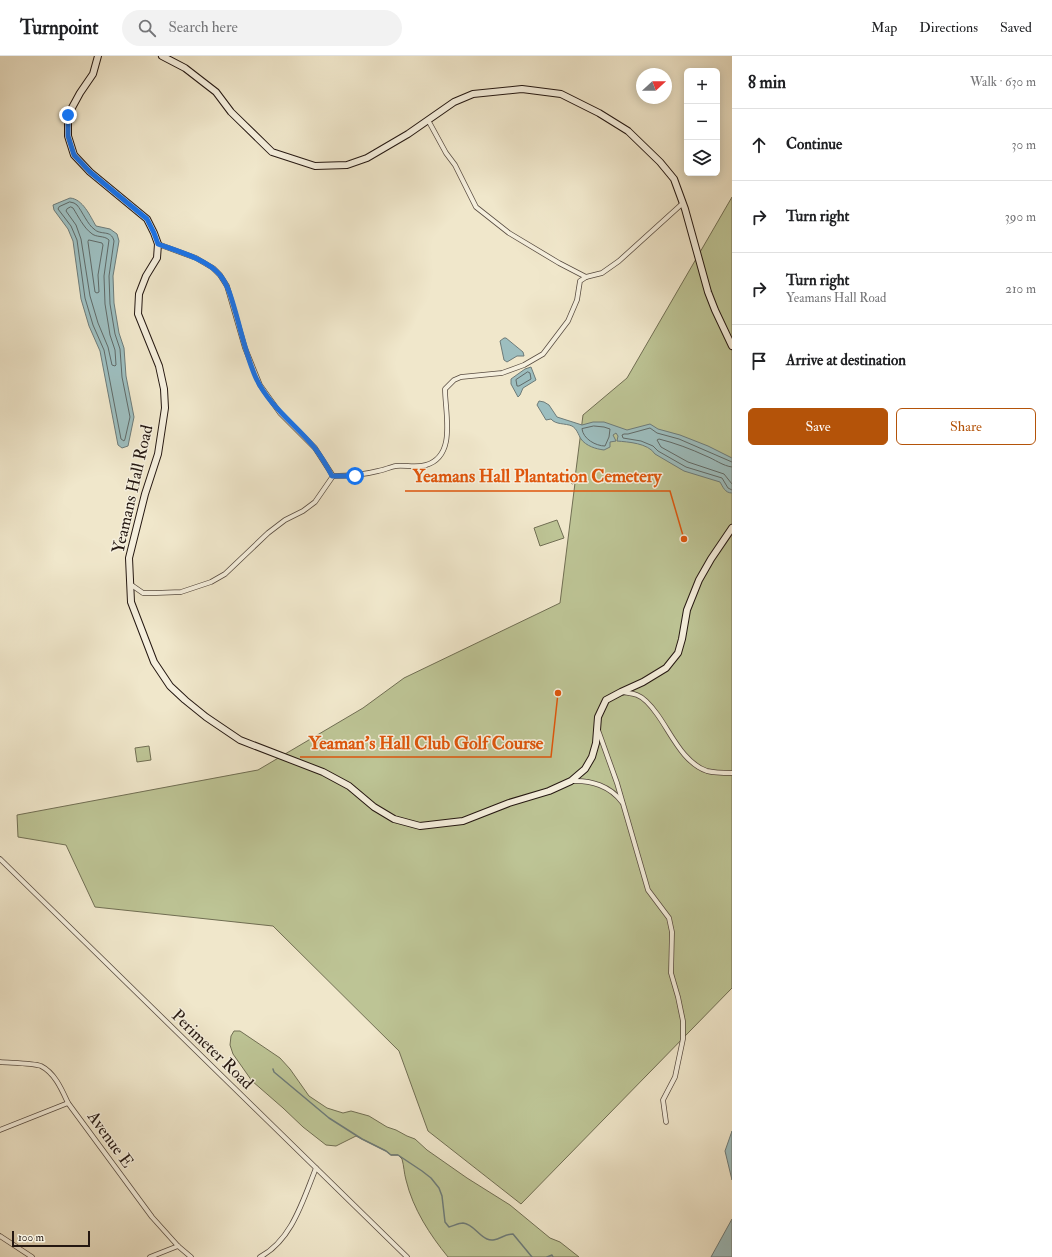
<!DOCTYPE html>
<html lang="en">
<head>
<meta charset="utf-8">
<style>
  body { margin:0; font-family:"IM FELL Double Pica",serif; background:#f2f2f2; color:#202124 }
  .controls { position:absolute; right:12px; top:12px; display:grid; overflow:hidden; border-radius:6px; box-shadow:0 2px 10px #0003 }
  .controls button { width:36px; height:36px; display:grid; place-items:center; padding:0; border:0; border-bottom:1px solid #e0e0e0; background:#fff; color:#202124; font:20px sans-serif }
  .compass { position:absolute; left:636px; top:12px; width:36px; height:36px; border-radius:50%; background:#fff; box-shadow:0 2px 10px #0003; rotate:69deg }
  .scale { position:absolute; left:12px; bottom:10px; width:78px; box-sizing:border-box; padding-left:4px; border:2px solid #241711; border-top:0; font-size:11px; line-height:14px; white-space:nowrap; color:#241711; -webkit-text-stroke:3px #f5efdd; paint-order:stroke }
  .stop { position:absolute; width:12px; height:12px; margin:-9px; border:3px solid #1a73e8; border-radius:50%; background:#fff }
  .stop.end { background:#1a73e8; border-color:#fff; box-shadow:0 1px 4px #0008 }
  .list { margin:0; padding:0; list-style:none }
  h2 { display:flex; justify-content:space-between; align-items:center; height:52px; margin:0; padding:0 16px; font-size:17px }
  h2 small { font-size:13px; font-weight:400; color:#757577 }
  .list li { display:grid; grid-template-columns:26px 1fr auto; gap:12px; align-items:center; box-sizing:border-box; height:72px; padding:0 16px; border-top:1px solid #e0e0e0 }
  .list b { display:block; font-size:15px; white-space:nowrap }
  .list p { margin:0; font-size:13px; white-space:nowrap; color:#757577 }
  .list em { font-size:13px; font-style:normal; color:#757577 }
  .actions { display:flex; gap:8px; padding:12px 16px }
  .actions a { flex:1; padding:9px 0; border:1px solid #b45309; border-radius:6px; text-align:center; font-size:14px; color:#b45309 }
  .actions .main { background:#b45309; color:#fff }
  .icon { flex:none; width:22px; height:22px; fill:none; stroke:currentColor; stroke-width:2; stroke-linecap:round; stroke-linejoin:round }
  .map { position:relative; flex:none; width:732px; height:1201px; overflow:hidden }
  header { display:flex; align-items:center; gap:24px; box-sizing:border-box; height:56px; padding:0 20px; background:#fff; border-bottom:1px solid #e0e0e0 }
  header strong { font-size:19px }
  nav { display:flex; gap:22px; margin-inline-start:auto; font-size:14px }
  .search { width:280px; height:36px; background:#f2f2f2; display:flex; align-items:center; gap:10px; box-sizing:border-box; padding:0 14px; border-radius:22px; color:#757577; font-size:15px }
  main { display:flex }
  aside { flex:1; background:#fff }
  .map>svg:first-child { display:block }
</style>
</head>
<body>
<header>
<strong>Turnpoint</strong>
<div class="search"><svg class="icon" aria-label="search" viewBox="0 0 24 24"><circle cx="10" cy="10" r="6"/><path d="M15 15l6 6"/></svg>Search here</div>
<nav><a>Map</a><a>Directions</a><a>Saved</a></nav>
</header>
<main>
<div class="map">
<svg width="732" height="1201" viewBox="0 0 732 1201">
  <rect width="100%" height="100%" fill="#f0e7cb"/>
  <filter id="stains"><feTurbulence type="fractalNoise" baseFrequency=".005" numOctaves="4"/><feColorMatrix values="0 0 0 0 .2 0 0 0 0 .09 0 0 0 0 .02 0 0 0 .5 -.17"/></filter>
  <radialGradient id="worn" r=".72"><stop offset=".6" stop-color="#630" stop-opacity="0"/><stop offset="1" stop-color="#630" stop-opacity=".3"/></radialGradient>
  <!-- green -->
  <g fill="#bdc495" stroke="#706e53">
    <polygon points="732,141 732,932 521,1148 428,1075 399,995 273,870 95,851 66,789 18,781 17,759 258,714 363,652 404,622 560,547 575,427 572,428 568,423 572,419 575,422 583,359 627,322"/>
    <polygon points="557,464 564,482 540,490 534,472"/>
    <polygon points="149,690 151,704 137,706 135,692"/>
    <path d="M234,975H240L280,1002L290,1013L309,1040L327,1052L343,1057L351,1055L369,1060L387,1071L396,1074L407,1080L415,1083L427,1094L467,1122L510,1149L550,1182L560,1186L579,1201H448C430,1179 413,1153 406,1124C404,1117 404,1110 402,1103L398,1099H391L386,1095L356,1080L336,1090L326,1089L303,1071L283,1052L252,1025L233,998L230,989L231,980Z"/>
  </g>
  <!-- water -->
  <g fill="#9dbebf" stroke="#6d7b79">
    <path d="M70,142C83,143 90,160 96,170L110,173L117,178L119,185L113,220L114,247L119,277L124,292L126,320L134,361L128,390L122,392L118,389L100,295L89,270L81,243L73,185L68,173L54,154L53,149Z"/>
    <polygon points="504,282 506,282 523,296 524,300 517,300 507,306 504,304 500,285"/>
    <polygon points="531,311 536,324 523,332 520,339 518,341 511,328 511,323 525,313"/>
    <path d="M539,345L544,346L549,349L557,361L582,369L593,366H604L627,374L650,368L658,373L680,379L708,390L732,402V437C725,437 723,431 720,426L684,415L655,398C648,387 628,386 617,385L618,380L616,377L613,379L616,385L610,386V391L604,394C596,393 586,390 581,383C578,378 577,373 572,370C565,367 556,369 551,363L546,364L537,349Z"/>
    <polygon points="732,1075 732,1124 725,1095"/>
    <polygon points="732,1163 732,1201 711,1201"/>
  </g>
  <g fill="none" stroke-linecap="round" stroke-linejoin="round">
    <!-- shore -->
    <g stroke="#606a68" stroke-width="1">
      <path d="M70,146L74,147L77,149C82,155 88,169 94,173C101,180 111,173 114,185L109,220L110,248L115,278L120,293L122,321L130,361L125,383L124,385L121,383L104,294L93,269L85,242L77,184L71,170L58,153L59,151Z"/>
      <path d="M71,151L73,152C78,160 84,172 91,177C96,182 104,179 109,184L104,220L105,248L110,279L115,294L116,309L115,310L112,309L108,291L98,267L90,240L81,183L76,169L66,155L67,153Z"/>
      <polygon points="89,184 102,187 103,189 98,219 99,236 97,237 95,236 88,186"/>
      <polygon points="528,316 530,317 531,323 519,330 517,330 516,324"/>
      <path d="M594,370L604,371L610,373L609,381L605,390C596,390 583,383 582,373Z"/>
      <polyline points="732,406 679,383 657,377 650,372 628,378 624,378 622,379 623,382 641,385 653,390 658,395 686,411 722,422 728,432 732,434"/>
      <path d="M732,411C723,410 714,403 706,400C691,393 675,387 659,383L657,384L661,391L688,406L724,418L732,428"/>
    </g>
    <!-- stream -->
    <g stroke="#6d7b79" stroke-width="1.5">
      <path d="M273,1013L274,1016L329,1062L362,1083L386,1095L391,1099H398L422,1115L431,1122L439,1132L442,1140L445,1166L449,1171C453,1170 459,1167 463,1167C473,1168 478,1179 487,1183C496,1187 503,1178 513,1178L532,1201"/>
      <polyline points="547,1201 552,1199 553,1201"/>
    </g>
    <defs>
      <g id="street">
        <polyline points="428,64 446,97 455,109 476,151 509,177 559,207 586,221"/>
        <polyline points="158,188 196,202 213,212 220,219 227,230 245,292 260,329 280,357 315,392 333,420"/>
        <path d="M130,528L143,537H156L181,536L211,526L225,518L268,477L285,464L303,455L315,446L333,420C348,420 363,419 378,415C384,414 390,411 396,410C406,409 416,412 426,409C457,400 445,357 445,333L454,324L461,321L502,317L524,309L543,298L568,265L577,244L580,225L586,221L602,217L619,205L683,147"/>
        <path d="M622,636C627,637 632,637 637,639C645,642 652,651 657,658C671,677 683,707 707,715C715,717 724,717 732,717"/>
        <polyline points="598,674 617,727 648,834 669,862 672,876 671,917 678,941 683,965 683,983 675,1021 663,1044 666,1066"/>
        <path d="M572,725C591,724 610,730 622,746"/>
        <polyline points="0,803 407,1201"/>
        <path d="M0,1006C10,1007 33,1007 41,1010C55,1017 62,1034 68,1047L152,1161L178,1190L191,1201"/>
        <polyline points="0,1074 68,1047"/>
        <polyline points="0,1180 32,1201"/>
        <polyline points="150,1201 178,1190"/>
        <path d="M260,1201C292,1184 303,1144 316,1112"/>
      </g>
      <g id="secondary">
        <polyline points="98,0 93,18 80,37 68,59 68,80 74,99 90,116 147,163 154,177 158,188 157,202 146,220 139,238 138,258 159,310 164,333 165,352 158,398 145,438 129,502 131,546 154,606 170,630 185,644 206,661 240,684 323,716 349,730 374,751 394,763 420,770 463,765 509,747 549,735 571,725 585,713 592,701 596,687 598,661 606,644 621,636 643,626 666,612 678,597 682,583 687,554 699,524 711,503 732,472"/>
        <polyline points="162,0 185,12 216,36 231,56 272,96 315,110 347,109 367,102 408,78 454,46 473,38 522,33 561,38 599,57 628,75 660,106 674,123 685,153 708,236 715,254 732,290"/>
      </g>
    </defs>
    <!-- street casing -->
    <use href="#street" stroke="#574b40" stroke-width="5.5"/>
    <!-- secondary casing -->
    <use href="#secondary" stroke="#241711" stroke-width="8"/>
    <!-- street -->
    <use href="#street" stroke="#f5efdd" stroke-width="4"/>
    <!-- secondary -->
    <use href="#secondary" stroke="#f5efdd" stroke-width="6"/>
  </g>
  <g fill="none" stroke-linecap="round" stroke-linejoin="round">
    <!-- route -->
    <path stroke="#1a73e8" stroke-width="5" d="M68,59V80L74,99L90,116L147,163L154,177L158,188C177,195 207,203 220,219C229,230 232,245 236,258C242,279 247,302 256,322C269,350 295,368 314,391C321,400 327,410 332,420H355"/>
  </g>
  <g text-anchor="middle" stroke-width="3" stroke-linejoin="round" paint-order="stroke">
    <!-- street labels -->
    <g font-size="17" fill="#241711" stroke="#f5efdd">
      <text transform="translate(132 433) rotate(-77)" y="6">Yeamans Hall Road</text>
      <text transform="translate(213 993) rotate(44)" y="6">Perimeter Road</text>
      <text transform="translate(111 1083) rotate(54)" y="6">Avenue E</text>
    </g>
  </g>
  <!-- callouts -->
  <path fill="none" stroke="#de560c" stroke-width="1.5" d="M684 483L670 435H405M558 637L551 701H300"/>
  <g fill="#de560c" stroke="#f5efdd" stroke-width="1.5">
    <circle cx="684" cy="483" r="4"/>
    <circle cx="558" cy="637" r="4"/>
  </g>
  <g font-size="18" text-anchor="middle" font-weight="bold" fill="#de560c" stroke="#f5efdd" stroke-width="3" stroke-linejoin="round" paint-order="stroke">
    <text x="537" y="426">Yeamans Hall Plantation Cemetery</text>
    <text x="426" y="693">Yeaman's Hall Club Golf Course</text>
  </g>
  <rect width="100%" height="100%" filter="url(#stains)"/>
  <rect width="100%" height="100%" fill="url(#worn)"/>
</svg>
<div class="controls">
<button>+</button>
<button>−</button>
<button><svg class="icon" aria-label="layers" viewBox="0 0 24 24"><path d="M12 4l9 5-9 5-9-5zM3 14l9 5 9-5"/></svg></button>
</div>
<svg class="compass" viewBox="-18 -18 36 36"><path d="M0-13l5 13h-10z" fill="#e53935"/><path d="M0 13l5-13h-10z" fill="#757577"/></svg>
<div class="scale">100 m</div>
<div class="stop" style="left:355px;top:420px"></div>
<div class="stop end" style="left:68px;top:59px"></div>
</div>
<aside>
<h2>8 min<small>Walk · 630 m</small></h2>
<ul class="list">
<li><svg class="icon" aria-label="ahead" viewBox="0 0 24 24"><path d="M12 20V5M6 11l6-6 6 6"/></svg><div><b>Continue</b></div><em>30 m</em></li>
<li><svg class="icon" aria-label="right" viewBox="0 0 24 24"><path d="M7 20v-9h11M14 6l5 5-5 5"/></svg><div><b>Turn right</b></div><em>390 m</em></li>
<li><svg class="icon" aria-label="right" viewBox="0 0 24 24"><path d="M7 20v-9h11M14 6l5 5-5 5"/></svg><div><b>Turn right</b><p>Yeamans Hall Road</p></div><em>210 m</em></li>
<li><svg class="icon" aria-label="arrive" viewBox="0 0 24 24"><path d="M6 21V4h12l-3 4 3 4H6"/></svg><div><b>Arrive at destination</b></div></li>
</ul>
<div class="actions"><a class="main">Save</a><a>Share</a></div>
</aside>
</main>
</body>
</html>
